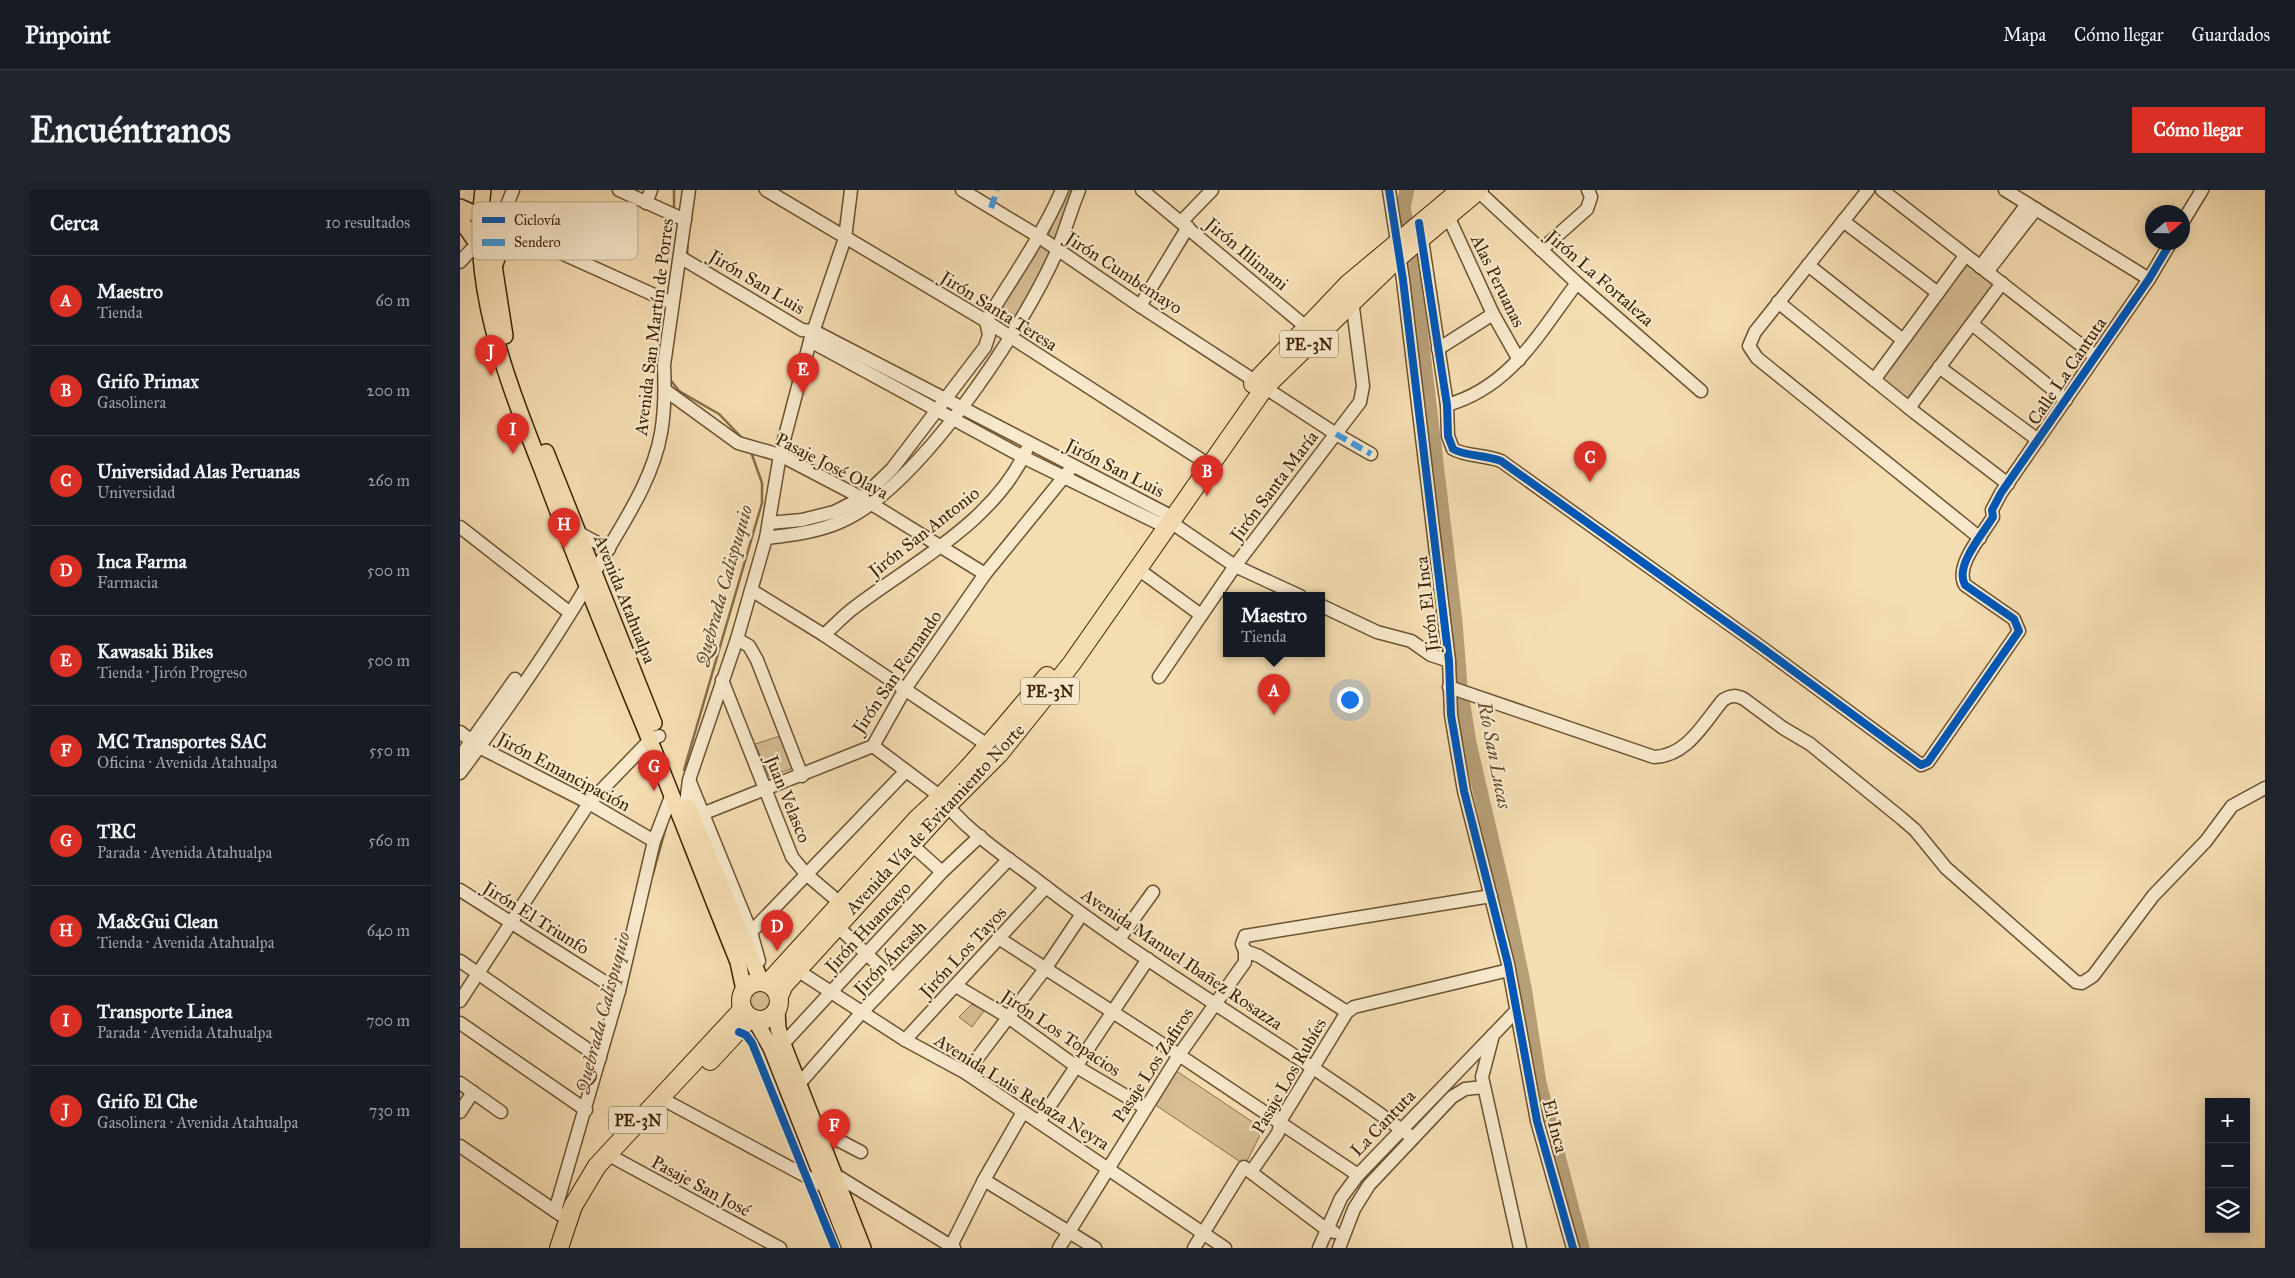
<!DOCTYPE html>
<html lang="es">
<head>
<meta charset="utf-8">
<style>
  body { margin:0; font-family:"IM FELL Great Primer",serif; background:#20242c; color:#f1f3f6 }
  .controls { position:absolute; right:15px; bottom:15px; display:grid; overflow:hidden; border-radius:0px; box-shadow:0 2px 12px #0003 }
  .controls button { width:45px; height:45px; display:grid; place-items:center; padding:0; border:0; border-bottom:1px solid #363941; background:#171b24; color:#f1f3f6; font:25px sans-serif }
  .compass { position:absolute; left:1685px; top:15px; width:45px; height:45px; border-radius:50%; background:#171b24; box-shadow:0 2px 12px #0003; rotate:70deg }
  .you { position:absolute; left:889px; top:509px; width:18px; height:18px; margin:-12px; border:4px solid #fff; border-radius:50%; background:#1a73e8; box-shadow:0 0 0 8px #1a73e833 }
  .badge { display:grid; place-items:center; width:32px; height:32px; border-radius:50%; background:#d93025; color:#fff; font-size:16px; font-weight:700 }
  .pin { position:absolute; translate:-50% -41px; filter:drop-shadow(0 1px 2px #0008) }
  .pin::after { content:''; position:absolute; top:26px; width:18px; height:15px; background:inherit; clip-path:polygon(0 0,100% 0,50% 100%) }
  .popup { position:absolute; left:763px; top:402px; width:102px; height:65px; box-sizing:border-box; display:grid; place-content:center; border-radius:0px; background:#171b24; filter:drop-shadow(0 1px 4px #0005); font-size:16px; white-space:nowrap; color:#9ea1a6 }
  .popup b { font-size:19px; color:#f1f3f6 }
  .popup::after { content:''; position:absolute; left:50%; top:100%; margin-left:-10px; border:10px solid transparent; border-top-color:#171b24 }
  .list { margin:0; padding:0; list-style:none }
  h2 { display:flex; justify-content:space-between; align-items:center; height:65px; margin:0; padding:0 20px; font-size:21px }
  h2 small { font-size:16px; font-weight:400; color:#9ea1a6 }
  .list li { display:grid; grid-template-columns:32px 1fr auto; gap:15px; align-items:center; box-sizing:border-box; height:90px; padding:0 20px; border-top:1px solid #363941 }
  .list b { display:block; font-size:19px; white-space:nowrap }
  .list p { margin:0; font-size:16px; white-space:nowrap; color:#9ea1a6 }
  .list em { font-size:16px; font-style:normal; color:#9ea1a6 }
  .icon { flex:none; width:28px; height:28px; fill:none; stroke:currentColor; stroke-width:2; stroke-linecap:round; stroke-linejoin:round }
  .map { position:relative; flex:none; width:1805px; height:1058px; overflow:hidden; border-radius:0px }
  header { display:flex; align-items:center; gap:30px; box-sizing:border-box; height:70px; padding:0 25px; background:#171b24; border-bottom:1px solid #363941 }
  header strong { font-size:24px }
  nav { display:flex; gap:28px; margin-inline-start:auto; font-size:18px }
  .intro { display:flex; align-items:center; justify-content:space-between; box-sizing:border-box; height:120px; padding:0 30px }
  h1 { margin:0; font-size:35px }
  .button { padding:12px 22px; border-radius:0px; background:#d93025; color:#fff; font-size:18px; font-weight:700 }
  main { display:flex; gap:30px; padding:0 30px }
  aside { flex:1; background:#171b24; border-radius:0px; box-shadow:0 2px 12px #0003 }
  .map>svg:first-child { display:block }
</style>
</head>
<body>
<header>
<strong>Pinpoint</strong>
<nav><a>Mapa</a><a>Cómo llegar</a><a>Guardados</a></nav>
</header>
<div class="intro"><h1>Encuéntranos</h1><a class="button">Cómo llegar</a></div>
<main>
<aside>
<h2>Cerca<small>10 resultados</small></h2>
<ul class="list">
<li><span class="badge">A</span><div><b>Maestro</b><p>Tienda</p></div><em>60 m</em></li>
<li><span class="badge">B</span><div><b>Grifo Primax</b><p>Gasolinera</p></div><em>200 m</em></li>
<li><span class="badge">C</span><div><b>Universidad Alas Peruanas</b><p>Universidad</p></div><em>260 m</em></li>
<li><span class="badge">D</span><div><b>Inca Farma</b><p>Farmacia</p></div><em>500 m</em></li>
<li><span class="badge">E</span><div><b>Kawasaki Bikes</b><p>Tienda · Jirón Progreso</p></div><em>500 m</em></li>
<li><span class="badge">F</span><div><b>MC Transportes SAC</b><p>Oficina · Avenida Atahualpa</p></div><em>550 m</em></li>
<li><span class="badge">G</span><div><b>TRC</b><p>Parada · Avenida Atahualpa</p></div><em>560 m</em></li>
<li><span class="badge">H</span><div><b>Ma&amp;Gui Clean</b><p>Tienda · Avenida Atahualpa</p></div><em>640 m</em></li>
<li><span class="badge">I</span><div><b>Transporte Linea</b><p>Parada · Avenida Atahualpa</p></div><em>700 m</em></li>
<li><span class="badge">J</span><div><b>Grifo El Che</b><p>Gasolinera · Avenida Atahualpa</p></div><em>730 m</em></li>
</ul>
</aside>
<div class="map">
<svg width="1805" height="1058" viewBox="0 0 1805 1058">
  <rect width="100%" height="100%" fill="#f5ddb2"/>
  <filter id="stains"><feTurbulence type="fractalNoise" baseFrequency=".004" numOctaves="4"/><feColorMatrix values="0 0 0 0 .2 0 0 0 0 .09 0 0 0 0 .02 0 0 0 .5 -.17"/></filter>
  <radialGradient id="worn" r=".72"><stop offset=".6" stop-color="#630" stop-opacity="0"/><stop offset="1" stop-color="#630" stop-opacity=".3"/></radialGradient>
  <!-- green -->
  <g fill="#d6bd94" stroke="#8a704c">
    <polygon points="606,0 616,0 596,56 586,51"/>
    <polygon points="578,51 597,66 551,143 529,126"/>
    <polygon points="1506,74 1534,94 1449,210 1423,189"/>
    <polygon points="320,546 333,578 309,587 295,554"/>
    <circle cx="299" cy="810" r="14"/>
    <polygon points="512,814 524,821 512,837 499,827"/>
    <polygon points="715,880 803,939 785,975 694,914"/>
  </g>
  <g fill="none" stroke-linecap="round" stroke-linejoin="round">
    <!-- stream -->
    <g stroke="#866d49" stroke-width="2.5">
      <polyline points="214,18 214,0"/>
      <polyline points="227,67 228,47"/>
      <polyline points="209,188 219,201 259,224 284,250"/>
      <polyline points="224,580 302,313 302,293 291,262"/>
      <polyline points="193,684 206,637"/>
    </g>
    <!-- river -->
    <g stroke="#b69e77" stroke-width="15">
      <polyline points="947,0 943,17 947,39"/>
      <polyline points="952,71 995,432 1000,496 1009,553 1047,716 1064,797 1079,893 1122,1058"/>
    </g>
    <defs>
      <g id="minor">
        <polyline points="159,0 225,30"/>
        <polyline points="306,0 526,131 751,276"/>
        <polyline points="502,0 578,46 680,116 876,244 911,264"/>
        <polyline points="682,0 846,137"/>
        <polyline points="929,0 943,90 989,471 991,525 1004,601 1048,774 1077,931 1113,1058"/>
        <polyline points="1017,0 1117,93 1241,201"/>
        <polyline points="1408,0 1295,142 1289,156 1297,168 1520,348"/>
        <polyline points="1422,0 1635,166"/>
        <polyline points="1545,0 1689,89"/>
        <polyline points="186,13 191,0"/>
        <polyline points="988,26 1033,124 1059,170"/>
        <polyline points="28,30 212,113"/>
        <polyline points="1383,31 1478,103"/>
        <polyline points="721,32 752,0"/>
        <polyline points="1722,33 1742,0"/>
        <polyline points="46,39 47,15 53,0"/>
        <path d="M961,43L987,215L988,246L993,259C1004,266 1026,265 1041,271L1301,457L1461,575L1468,572L1559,441L1554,429L1505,395C1494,376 1523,344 1533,327L1532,320L1541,303L1689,89L1711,52"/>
        <polyline points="1081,60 1127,19 1131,7 1128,0"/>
        <polyline points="220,67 342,140 354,141 705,323 712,333 775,376 840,406"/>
        <polyline points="0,72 11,60 29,58"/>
        <polyline points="1348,75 1443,150"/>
        <polyline points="1520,77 1567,14"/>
        <polyline points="1527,82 1576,19"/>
        <polyline points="1318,112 1454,222 1548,294"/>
        <polyline points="680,116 728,37"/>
        <polyline points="1512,134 1606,210"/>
        <polyline points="350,151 563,267 698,333 712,333"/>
        <polyline points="978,159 1033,124"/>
        <polyline points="1479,177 1578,250"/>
        <polyline points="1414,190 1505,66"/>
        <polyline points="205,200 278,253 320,265 402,308 525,384"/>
        <path d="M987,215C1051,197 1079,143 1117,93"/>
        <polyline points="1449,218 1542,93"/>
        <path d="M309,333L342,330L374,322L402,308L432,279L525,157L529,145L526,131C552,88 582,46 602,0"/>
        <polyline points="0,337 105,419"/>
        <polyline points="119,343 149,359"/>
        <path d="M306,348C331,345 357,342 380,332C458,299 563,139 597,61C605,41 611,20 619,0"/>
        <polyline points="678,379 741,425"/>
        <polyline points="291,400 364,445 535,560"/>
        <polyline points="862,416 917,442 951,451 971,465 989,471"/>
        <path d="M364,445C374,436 384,425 395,417C456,371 533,332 566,261"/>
        <polyline points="277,449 289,456 297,470 342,586"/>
        <polyline points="699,487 775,376 900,212 903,196 892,110"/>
        <polyline points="262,490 332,667 346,684 386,718"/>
        <path d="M989,497L1194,567C1227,566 1243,534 1263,510C1271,505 1276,505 1284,509L1323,538L1350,554L1441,628L1455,640L1486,678L1616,792L1622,793L1633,786L1693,706L1746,651L1772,616L1805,598"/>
        <polyline points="0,542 19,557 129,613 194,651"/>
        <path d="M413,556L481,607C503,639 547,667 578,691C698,784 831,857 953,948"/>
        <polyline points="0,567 55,489"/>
        <path d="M0,583C47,520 96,450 135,382C159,338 192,294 201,243C205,221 205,198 204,175L229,0"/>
        <polyline points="230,592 291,742 299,771"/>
        <polyline points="220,625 226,613 229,590 277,449 306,348 320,265 350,151 385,48 391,0"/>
        <polyline points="232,628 413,556 445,499 525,384 612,277"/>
        <polyline points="452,655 482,682"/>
        <polyline points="0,700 159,801"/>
        <polyline points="377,736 433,789"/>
        <polyline points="291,742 446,581"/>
        <polyline points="540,749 719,865 898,985"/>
        <polyline points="659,749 693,702"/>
        <polyline points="785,761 799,766 887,822"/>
        <polyline points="0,771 140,868"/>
        <polyline points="337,780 445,850 506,883 765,1058"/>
        <polyline points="496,796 548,827 617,877 686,918"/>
        <polyline points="0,811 129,613 190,550 199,546"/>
        <polyline points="1056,821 1033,845 1022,887 1060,1058"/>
        <polyline points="0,833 126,920"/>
        <polyline points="445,850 586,697"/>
        <polyline points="323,854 482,682 520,646"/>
        <polyline points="506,883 585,779 622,724"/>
        <polyline points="0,893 41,922"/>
        <polyline points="339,894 402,822 549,669"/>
        <polyline points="208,912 366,997"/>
        <polyline points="0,922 13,902"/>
        <polyline points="579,932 688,769"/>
        <polyline points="355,938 401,962"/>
        <polyline points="0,956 101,1025"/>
        <polyline points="147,964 320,1058"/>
        <polyline points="791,982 818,943 822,928 887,822 894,817 1049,780"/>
        <polyline points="374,984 494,1058"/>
        <polyline points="524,990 635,1058"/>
        <polyline points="95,1021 159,801 194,651 212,604"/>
        <polyline points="490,1058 524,990 563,922"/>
        <polyline points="599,1058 719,865 785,772 785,761 782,754 785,746 1031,706"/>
        <polyline points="734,1058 784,977 866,1039 874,1042"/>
        <polyline points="859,1058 881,1008 898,985 1033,845"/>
        <polyline points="879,1058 894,1019 909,995 992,907 1005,899 1023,897"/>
      </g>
      <g id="major">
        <path d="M23,0C8,100 51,199 86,290C114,365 144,439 174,512C210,598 243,686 278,772L284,800"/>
        <polyline points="0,17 27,29"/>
        <polyline points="0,29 20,58"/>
        <polyline points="29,43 45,146"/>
        <polyline points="34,77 44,49 46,39"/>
        <polyline points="86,262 194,533"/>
        <polyline points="228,617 301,791"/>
        <polyline points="317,821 318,838 323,854 403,1058"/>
        <polyline points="295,830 311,858 390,1058"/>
      </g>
      <g id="highway">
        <polyline points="793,194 888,94 998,2"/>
        <circle cx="300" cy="811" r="19"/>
        <path d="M308,793L457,629C505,586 545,535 587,486"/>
        <polyline points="319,806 324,795 487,616 539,564 612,473 805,197 939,67 1019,0"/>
        <polyline points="250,871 290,828"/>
        <polyline points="99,1058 113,1016 137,976 282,820"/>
      </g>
    </defs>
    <!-- minor casing -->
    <use href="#minor" stroke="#6b5230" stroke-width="15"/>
    <!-- major casing -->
    <use href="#major" stroke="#3d2304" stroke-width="18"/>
    <!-- highway casing -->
    <use href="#highway" stroke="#3d2304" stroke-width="20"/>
    <!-- minor -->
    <use href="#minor" stroke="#f8e9cd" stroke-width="12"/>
    <!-- major -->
    <use href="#major" stroke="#f5ddb2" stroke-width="15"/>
    <!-- highway -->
    <use href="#highway" stroke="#f5ddb2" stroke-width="18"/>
    <!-- quiet -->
    <g stroke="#3f9cdd" stroke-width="6" stroke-dasharray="12 6" stroke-linecap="butt">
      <polyline points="531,18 537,0"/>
      <polyline points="876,244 911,264"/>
    </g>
    <defs>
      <g id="cycleway">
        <polyline points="929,0 943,90 989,471 991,525 1004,601 1048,774 1077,931 1113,1058"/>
        <path d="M959,33L987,215L988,246L993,259C1004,266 1026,265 1041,271L1301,457L1461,575L1468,572L1559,441L1554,429L1505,395C1494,376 1523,344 1533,327L1532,320L1541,303L1689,89L1711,52"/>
        <polyline points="279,842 286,845 292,853 375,1058"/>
      </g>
    </defs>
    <!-- cycleway casing -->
    <use href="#cycleway" stroke="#f8e9cd" stroke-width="11"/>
    <!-- cycleway -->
    <use href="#cycleway" stroke="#0057b8" stroke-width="8"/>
  </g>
  <g text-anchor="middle" stroke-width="4.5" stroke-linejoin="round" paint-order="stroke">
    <!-- shield labels -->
    <g fill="#f8e9cd" stroke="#755e40" stroke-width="1">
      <rect x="820" y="140.5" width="58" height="27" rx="4"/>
      <rect x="561" y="487.5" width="58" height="27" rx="4"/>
      <rect x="149" y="916.5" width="58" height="27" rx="4"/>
    </g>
    <g font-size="16" font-weight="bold" fill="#3d2304">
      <text x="849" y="160">PE-3N</text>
      <text x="590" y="507">PE-3N</text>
      <text x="178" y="936">PE-3N</text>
    </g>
    <!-- street labels -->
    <g font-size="18" fill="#3d2304" stroke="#f8e9cd">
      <text transform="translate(787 64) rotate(40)" y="6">Jirón Illimani</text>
      <text transform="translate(664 83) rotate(33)" y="6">Jirón Cumbemayo</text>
      <text transform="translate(1140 88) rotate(41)" y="6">Jirón La Fortaleza</text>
      <text transform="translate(1038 91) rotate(64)" y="6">Alas Peruanas</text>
      <text transform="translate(297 92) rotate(31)" y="6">Jirón San Luis</text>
      <text transform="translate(539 121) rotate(32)" y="6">Jirón Santa Teresa</text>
      <text transform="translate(194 137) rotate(-83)" y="6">Avenida San Martín de Porres</text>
      <text transform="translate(1607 181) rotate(-56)" y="6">Calle La Cantuta</text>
      <text transform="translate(372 276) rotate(27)" y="6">Pasaje José Olaya</text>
      <text transform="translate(655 278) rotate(27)" y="6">Jirón San Luis</text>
      <text transform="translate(814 296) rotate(-53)" y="6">Jirón Santa María</text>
      <text transform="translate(464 342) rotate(-38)" y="6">Jirón San Antonio</text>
      <text transform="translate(165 409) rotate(68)" y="6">Avenida Atahualpa</text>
      <text transform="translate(967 414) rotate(-97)" y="6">Jirón El Inca</text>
      <text transform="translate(437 482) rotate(-56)" y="6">Jirón San Fernando</text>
      <text transform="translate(104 582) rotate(28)" y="6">Jirón Emancipación</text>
      <text transform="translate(328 609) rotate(68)" y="6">Juan Velasco</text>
      <text transform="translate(475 629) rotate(-47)" y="6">Avenida Vía de Evitamiento Norte</text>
      <text transform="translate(76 728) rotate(32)" y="6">Jirón El Triunfo</text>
      <text transform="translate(408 737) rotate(-47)" y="6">Jirón Huancayo</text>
      <text transform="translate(503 762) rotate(-47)" y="6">Jirón Los Tayos</text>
      <text transform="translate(430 768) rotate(-46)" y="6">Jirón Áncash</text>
      <text transform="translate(722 769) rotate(34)" y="6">Avenida Manuel Ibañez Rosazza</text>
      <text transform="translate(601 843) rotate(34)" y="6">Jirón Los Topacios</text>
      <text transform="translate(693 875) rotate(-57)" y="6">Pasaje Los Zafiros</text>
      <text transform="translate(829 886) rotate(-60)" y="6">Pasaje Los Rubíes</text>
      <text transform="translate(562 902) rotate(32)" y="6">Avenida Luis Rebaza Neyra</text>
      <text transform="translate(923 933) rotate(-46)" y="6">La Cantuta</text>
      <text transform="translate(1095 936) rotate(75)" y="6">El Inca</text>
      <text transform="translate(241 996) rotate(28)" y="6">Pasaje San José</text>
    </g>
    <!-- water labels -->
    <g font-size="19" font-style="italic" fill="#614826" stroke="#f8e9cd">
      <text transform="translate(263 395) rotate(-74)" y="7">Quebrada Calispuquio</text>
      <text transform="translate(1035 565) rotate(79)" y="7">Río San Lucas</text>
      <text transform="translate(142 822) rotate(-75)" y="7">Quebrada Calispuquio</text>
    </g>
  </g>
  <!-- legend -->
  <rect x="12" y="12" width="166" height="58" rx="8" fill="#f8e9cd" stroke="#c0ae91" stroke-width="1"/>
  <rect x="22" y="27" width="23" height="6" fill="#0057b8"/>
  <rect x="22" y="49" width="23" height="7" fill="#3f9cdd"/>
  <g font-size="14" fill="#3d2304">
    <text x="54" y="35">Ciclovía</text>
    <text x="54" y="57">Sendero</text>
  </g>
  <rect width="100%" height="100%" filter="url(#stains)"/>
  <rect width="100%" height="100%" fill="url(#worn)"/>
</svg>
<div class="controls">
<button>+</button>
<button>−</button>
<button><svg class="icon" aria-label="layers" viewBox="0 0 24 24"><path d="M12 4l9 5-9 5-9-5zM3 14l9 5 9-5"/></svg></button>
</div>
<svg class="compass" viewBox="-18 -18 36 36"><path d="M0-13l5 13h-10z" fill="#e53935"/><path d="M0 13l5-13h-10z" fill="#9ea1a6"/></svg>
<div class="you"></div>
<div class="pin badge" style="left:814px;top:525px">A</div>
<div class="popup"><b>Maestro</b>Tienda</div>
<div class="pin badge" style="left:747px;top:306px">B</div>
<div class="pin badge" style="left:1130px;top:292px">C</div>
<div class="pin badge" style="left:317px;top:761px">D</div>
<div class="pin badge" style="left:343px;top:204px">E</div>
<div class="pin badge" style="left:374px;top:960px">F</div>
<div class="pin badge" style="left:194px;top:601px">G</div>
<div class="pin badge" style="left:104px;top:359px">H</div>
<div class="pin badge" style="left:53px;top:264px">I</div>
<div class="pin badge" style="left:31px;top:186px">J</div>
</div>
</main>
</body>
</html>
